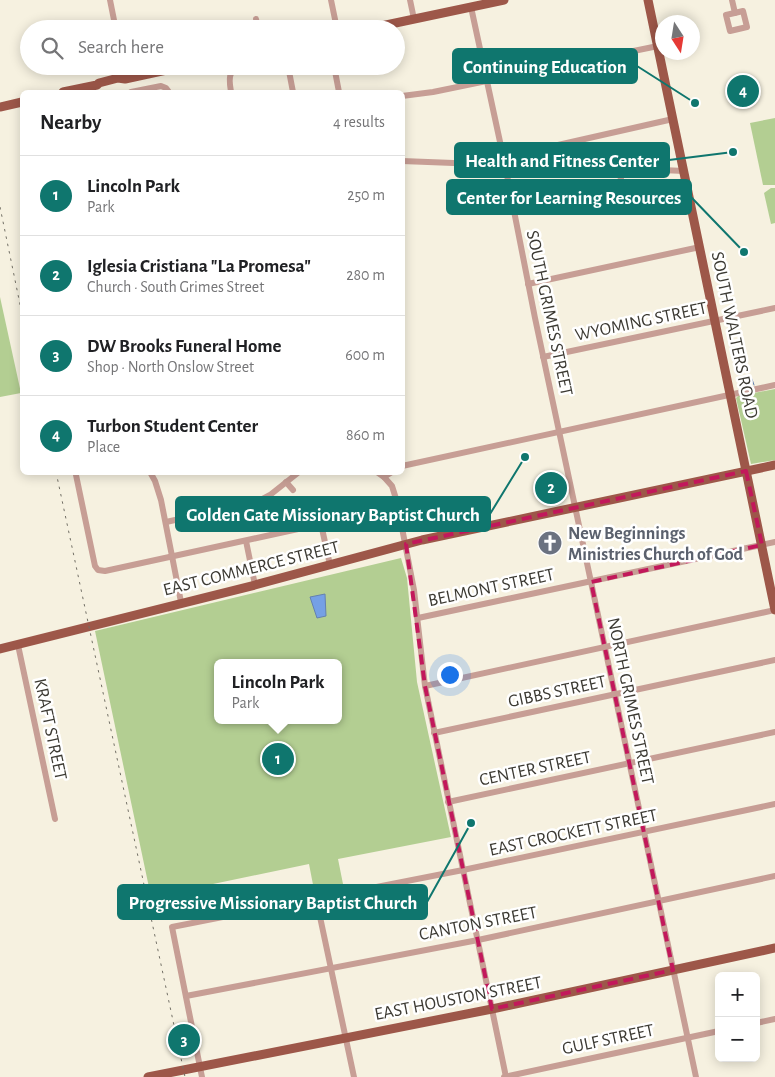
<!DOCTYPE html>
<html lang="en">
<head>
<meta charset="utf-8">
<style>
  body { margin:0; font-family:"Alegreya Sans",sans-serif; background:#f6f6f6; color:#202124 }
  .controls { position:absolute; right:15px; bottom:15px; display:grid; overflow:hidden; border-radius:8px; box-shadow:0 2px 12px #0003 }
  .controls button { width:45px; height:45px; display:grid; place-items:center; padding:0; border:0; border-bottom:1px solid #e0e0e0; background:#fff; color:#202124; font:25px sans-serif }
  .compass { position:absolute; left:655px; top:15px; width:45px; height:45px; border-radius:50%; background:#fff; box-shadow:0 2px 12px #0003; rotate:168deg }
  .you { position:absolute; left:449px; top:674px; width:18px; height:18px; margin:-12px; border:4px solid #fff; border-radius:50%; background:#1a73e8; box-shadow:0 0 0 8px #1a73e833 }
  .badge { display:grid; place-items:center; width:32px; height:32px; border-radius:50%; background:#0f766e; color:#fff; font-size:16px; font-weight:700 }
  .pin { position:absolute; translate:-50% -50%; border:2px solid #fff; box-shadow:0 1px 5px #0006 }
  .popup { position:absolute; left:214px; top:659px; width:128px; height:65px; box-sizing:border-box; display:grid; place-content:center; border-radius:8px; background:#fff; filter:drop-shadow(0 1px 4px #0005); font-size:16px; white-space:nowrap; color:#757577 }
  .popup b { font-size:19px; color:#202124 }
  .popup::after { content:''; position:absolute; left:50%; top:100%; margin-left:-10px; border:10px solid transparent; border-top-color:#fff }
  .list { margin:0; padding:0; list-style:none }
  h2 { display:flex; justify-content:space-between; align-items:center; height:65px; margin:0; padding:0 20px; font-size:21px }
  h2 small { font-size:16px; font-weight:400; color:#757577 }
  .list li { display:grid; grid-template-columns:32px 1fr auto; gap:15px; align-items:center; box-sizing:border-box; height:80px; padding:0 20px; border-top:1px solid #e0e0e0 }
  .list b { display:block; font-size:19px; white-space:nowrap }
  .list p { margin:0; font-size:16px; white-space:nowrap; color:#757577 }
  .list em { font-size:16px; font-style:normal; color:#757577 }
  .icon { flex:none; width:28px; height:28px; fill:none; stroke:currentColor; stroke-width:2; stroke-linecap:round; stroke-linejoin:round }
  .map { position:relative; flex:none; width:775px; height:1077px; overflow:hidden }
  .search { position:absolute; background:#fff; box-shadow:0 2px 12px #0003; left:20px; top:20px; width:385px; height:55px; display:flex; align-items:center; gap:12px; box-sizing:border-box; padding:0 18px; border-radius:28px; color:#757577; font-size:19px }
  .panel { position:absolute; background:#fff; box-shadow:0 2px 12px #0003; left:20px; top:90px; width:385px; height:385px; border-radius:8px }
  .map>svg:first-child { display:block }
</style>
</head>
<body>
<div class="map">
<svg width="775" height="1077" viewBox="0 0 775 1077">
  <rect width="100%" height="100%" fill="#f6f1e0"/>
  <!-- green -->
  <g fill="#b3ce92" fill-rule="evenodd">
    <polygon points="775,118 775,185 763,185 750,123"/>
    <polygon points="771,188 775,188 775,223 771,224 764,193"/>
    <polygon points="0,297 21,393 0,397"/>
    <polygon points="775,389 775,460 751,464 736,398 738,396"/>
    <path d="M401,558L407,578L417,682L451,837L338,859L344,889L315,895L309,864L151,897L95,631ZM218,663H338V720H218Z"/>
  </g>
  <!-- water -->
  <polygon fill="#75a0e5" stroke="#6481b0" points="325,594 326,616 317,618 310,597"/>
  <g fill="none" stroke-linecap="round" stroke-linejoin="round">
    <!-- stream -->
    <polyline stroke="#6481b0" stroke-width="1" points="752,379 754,385"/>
    <!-- minor -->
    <g stroke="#c79e95" stroke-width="6">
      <polyline points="110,0 115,25"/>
      <polyline points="331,0 337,29"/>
      <polyline points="410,0 414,19"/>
      <polyline points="732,0 735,13"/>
      <polyline points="471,7 505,165 535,318 696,1077"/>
      <polygon points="743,11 747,27 730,31 726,15"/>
      <polyline points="256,19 258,29"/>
      <polyline points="288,66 293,92"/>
      <polyline points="334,66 339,92"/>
      <polyline points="131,92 161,86 166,88 169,92"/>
      <path d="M231,92C227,69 231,71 252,66"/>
      <polyline points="402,96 433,92 658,46"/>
      <polyline points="402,161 505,165 551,165 684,171"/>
      <polyline points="551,165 552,156 558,145 673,119"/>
      <polyline points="513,210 611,190 620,182 623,169"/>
      <polyline points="528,284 700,247"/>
      <polyline points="543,357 775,308"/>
      <polyline points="402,466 775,385"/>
      <polyline points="150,472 155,481 161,500 181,602"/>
      <polyline points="377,472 384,477 392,486 397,502 414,590 425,686 506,1077"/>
      <polyline points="76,475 95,566 98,570 105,571 321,524 330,565"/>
      <polyline points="384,477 392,472"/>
      <polyline points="286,482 293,490"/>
      <polyline points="166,522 257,502 270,495 299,472"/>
      <polyline points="246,541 255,585"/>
      <polyline points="418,618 775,542"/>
      <polyline points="18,645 55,819"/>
      <polyline points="425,686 775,610"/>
      <polyline points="434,733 775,660"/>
      <polyline points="448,802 775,732"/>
      <polyline points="316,898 354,1077"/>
      <polyline points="186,996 478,940 775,876"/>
      <polyline points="756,1023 775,1019"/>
      <polyline points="202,1077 172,927 463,870 775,804"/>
      <polyline points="504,1077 719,1031"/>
    </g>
    <!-- major -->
    <g stroke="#9d5749" stroke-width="9">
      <polyline points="648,0 775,610"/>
      <polyline points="367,29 504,0"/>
      <polyline points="63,92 97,85 99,83 118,78 125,79 185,66"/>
      <polyline points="0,107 22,102"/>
      <polyline points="0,649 255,585 422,540 775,465"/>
      <polyline points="148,1077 492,1009 775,948"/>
    </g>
    <!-- rail -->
    <g stroke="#726f65" stroke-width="1" stroke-dasharray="2.5 5" stroke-linecap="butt">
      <polyline points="0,207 22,314"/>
      <polyline points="56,472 185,1077"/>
    </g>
  </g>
  <!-- marked area -->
  <path fill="none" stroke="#c2185b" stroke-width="4" stroke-dasharray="10 6" stroke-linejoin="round" d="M746,471L762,545L591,582L673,970L492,1009L425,686L406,544Z"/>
  <!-- icons -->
  <defs>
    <symbol id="church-disc" viewBox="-11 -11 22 22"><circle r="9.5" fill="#6b7280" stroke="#fff"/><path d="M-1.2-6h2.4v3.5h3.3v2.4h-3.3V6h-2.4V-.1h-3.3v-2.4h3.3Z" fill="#fff"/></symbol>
  </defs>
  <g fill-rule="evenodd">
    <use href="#church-disc" x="536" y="529" width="28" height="28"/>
  </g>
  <g text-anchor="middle" stroke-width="5" stroke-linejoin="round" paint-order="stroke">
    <!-- street labels -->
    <g font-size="18" fill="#3c3a33" stroke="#fff">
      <text transform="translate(550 313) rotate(78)" y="6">SOUTH GRIMES STREET</text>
      <text transform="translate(641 321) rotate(-12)" y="6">WYOMING STREET</text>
      <text transform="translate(735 335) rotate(78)" y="6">SOUTH WALTERS ROAD</text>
      <text transform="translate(251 568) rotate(-14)" y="6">EAST COMMERCE STREET</text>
      <text transform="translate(491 587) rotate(-12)" y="6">BELMONT STREET</text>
      <text transform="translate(557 691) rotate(-12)" y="6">GIBBS STREET</text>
      <text transform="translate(631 701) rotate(78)" y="6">NORTH GRIMES STREET</text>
      <text transform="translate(51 729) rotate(78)" y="6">KRAFT STREET</text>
      <text transform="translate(535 768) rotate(-12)" y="6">CENTER STREET</text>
      <text transform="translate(573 832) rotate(-12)" y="6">EAST CROCKETT STREET</text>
      <text transform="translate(478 923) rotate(-11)" y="6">CANTON STREET</text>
      <text transform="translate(458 998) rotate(-11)" y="6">EAST HOUSTON STREET</text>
      <text transform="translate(608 1039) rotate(-12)" y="6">GULF STREET</text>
    </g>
    <!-- worship labels -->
    <g font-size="18" font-weight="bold" fill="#5b616d" stroke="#fff" text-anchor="start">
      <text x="568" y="539">New Beginnings<tspan x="568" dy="21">Ministries Church of God</tspan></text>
    </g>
  </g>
  <!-- callouts -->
  <path fill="none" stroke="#0f766e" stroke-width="2" d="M695 103L637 66M733 152L669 160M744 252L691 197M525 457L490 514M471 823L427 902"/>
  <g fill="#0f766e" stroke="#fff" stroke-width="2">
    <circle cx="695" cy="103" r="5"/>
    <circle cx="733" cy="152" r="5"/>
    <circle cx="744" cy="252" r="5"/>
    <circle cx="525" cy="457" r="5"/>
    <circle cx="471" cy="823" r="5"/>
  </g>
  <g fill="#0f766e" stroke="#0f766e" stroke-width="2">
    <rect x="453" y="49" width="184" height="34" rx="5"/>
    <rect x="455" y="143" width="214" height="34" rx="5"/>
    <rect x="447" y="180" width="244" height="34" rx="5"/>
    <rect x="176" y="497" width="314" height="34" rx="5"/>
    <rect x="118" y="885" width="309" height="34" rx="5"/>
  </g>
  <g font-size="19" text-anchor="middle" font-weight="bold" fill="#fff">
    <text x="545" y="73">Continuing Education</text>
    <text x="562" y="167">Health and Fitness Center</text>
    <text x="569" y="204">Center for Learning Resources</text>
    <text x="333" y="521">Golden Gate Missionary Baptist Church</text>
    <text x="273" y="909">Progressive Missionary Baptist Church</text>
  </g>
</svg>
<div class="controls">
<button>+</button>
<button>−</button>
</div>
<svg class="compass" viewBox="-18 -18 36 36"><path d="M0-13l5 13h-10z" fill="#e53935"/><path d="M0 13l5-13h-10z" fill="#757577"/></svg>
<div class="you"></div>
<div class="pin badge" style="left:278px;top:759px">1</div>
<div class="popup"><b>Lincoln Park</b>Park</div>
<div class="pin badge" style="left:551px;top:488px">2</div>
<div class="pin badge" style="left:184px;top:1040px">3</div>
<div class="pin badge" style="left:743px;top:91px">4</div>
<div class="search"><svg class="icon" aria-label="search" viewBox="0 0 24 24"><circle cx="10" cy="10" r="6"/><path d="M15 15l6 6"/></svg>Search here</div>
<section class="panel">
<h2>Nearby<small>4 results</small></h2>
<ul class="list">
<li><span class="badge">1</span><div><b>Lincoln Park</b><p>Park</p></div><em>250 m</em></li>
<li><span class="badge">2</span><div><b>Iglesia Cristiana &quot;La Promesa&quot;</b><p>Church · South Grimes Street</p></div><em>280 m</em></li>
<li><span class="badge">3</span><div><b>DW Brooks Funeral Home</b><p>Shop · North Onslow Street</p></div><em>600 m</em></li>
<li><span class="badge">4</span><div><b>Turbon Student Center</b><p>Place</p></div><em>860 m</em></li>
</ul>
</section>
</div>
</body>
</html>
